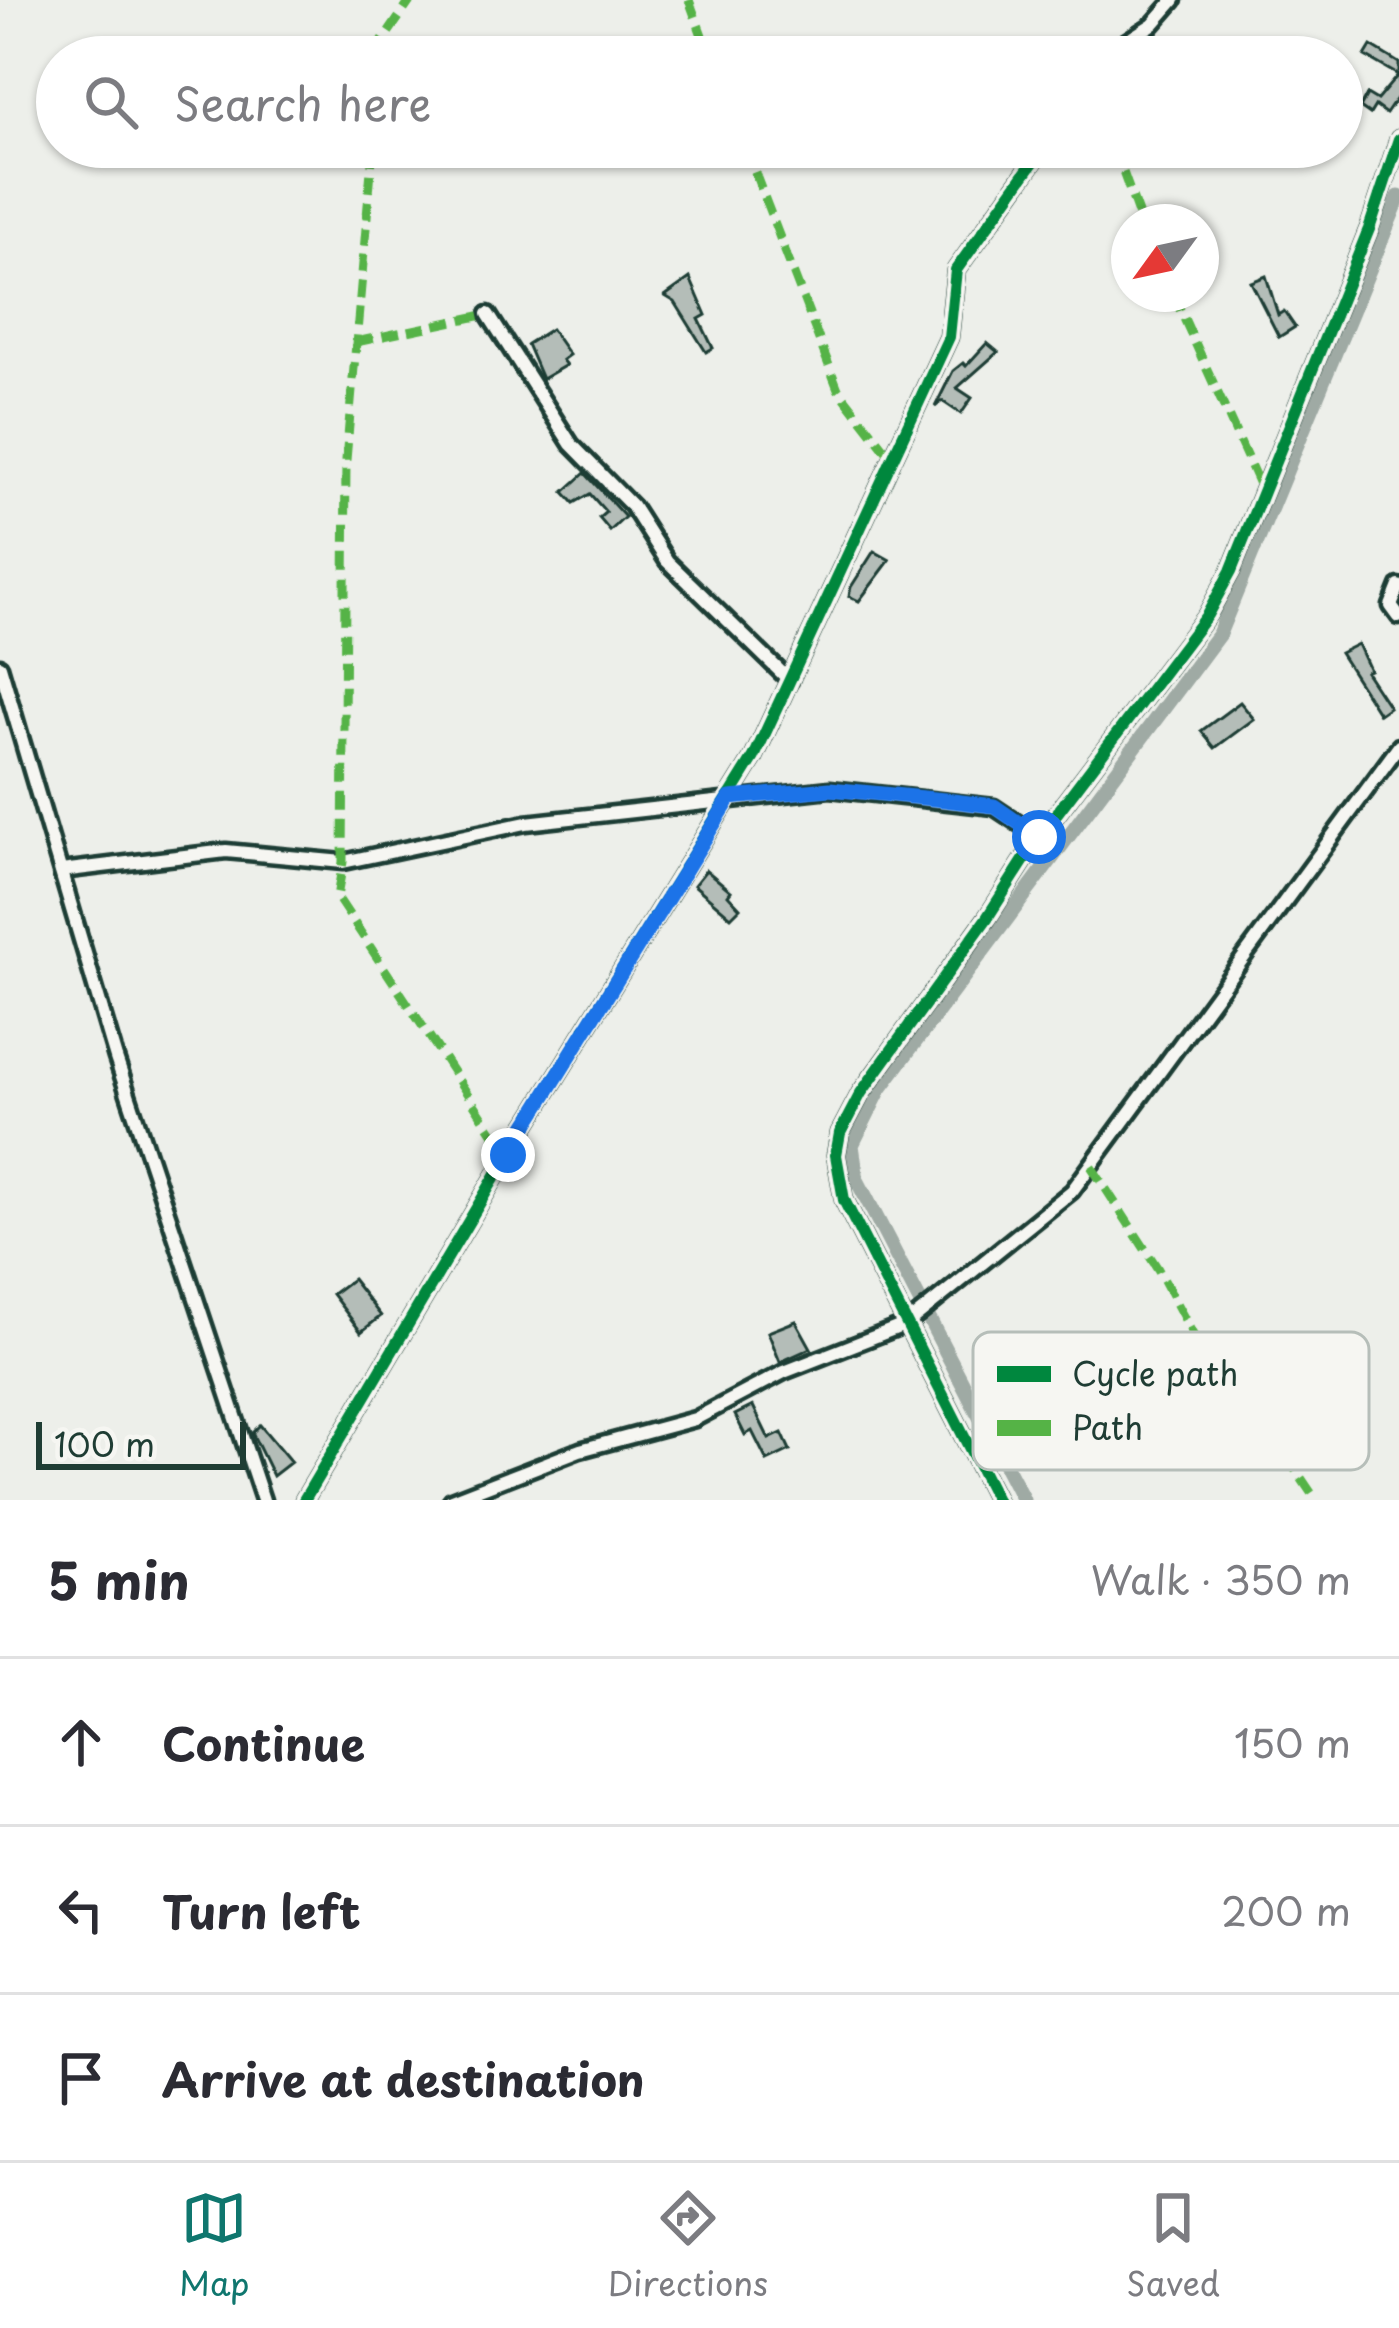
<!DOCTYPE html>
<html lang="en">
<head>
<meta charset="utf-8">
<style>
  body { margin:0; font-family:"Playpen Sans",sans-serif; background:#f7f7f7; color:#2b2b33 }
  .compass { position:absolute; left:1111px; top:204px; width:108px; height:108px; border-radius:50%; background:#fff; box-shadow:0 3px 9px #0004; rotate:237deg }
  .scale { position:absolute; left:36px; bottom:30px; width:210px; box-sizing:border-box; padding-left:12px; border:6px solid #1f3d34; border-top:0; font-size:33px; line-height:42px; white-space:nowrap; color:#1f3d34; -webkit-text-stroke:9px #f6f6f2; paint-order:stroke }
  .stop { position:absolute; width:36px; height:36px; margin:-27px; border:9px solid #1a73e8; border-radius:50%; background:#fff }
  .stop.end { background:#1a73e8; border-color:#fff; box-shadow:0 3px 12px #0008 }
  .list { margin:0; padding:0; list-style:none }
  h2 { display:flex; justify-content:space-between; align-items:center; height:156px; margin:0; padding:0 48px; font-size:51px }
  h2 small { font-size:39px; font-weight:400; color:#7c7c81 }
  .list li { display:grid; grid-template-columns:78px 1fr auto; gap:36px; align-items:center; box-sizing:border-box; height:168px; padding:0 48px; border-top:3px solid #e1e1e2 }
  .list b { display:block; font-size:45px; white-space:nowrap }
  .list em { font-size:39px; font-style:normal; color:#7c7c81 }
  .icon { flex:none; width:66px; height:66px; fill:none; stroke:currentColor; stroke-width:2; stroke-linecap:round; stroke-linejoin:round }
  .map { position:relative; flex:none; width:1399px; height:1500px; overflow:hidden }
  .search { position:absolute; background:#fff; box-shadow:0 3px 9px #0004; left:36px; right:36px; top:36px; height:132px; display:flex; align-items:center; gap:30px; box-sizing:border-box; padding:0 42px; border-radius:66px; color:#7c7c81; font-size:45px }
  .sheet { height:660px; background:#fff }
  nav { display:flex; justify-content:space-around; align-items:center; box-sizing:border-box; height:168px; border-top:3px solid #e1e1e2; background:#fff; font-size:33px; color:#7c7c81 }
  nav a { display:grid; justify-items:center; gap:6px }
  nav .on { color:#0f766e }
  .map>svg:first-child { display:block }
</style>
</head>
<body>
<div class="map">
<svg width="1399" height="1500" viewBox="0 0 1399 1500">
  <rect width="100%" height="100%" fill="#edefea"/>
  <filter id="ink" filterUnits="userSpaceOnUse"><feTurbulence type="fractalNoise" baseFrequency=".00833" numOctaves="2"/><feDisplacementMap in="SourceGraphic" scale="24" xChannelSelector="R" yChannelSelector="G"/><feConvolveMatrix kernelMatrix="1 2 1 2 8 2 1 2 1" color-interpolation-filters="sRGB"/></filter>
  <g filter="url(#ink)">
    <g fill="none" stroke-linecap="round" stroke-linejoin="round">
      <!-- canal -->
      <polyline stroke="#9faaa4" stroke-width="15" points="1023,1500 857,1180 852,1145 880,1089 1219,634 1399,197"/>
    </g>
    <!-- building -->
    <g fill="#b4bdb8" stroke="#1f3d34" stroke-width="3">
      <polygon points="1371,46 1399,63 1399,95 1386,114 1375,106 1370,114 1360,107 1367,94 1377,100 1398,75 1365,56"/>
      <polygon points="1266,276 1278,315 1284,311 1295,327 1279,337 1251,282"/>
      <polygon points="690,278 706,315 699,319 713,348 706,352 675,302 665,296"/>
      <polygon points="551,329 569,355 562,360 566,365 542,379 527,344"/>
      <polygon points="987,343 998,352 957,388 972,398 961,414 942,401 935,407 953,371 963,363 966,366"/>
      <polygon points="585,473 625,517 610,531 599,518 606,512 590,494 574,503 564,492"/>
      <polygon points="874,551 890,560 859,601 849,596 851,587"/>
      <polygon points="1358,644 1370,670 1366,672 1389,707 1379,714 1340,653"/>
      <polygon points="1240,702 1254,719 1215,748 1201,731"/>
      <polygon points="706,870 731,891 728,895 740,908 731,917 694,885"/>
      <polygon points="352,1279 381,1316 361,1332 332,1294"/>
      <polygon points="796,1321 811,1348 780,1362 768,1332"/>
      <polygon points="753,1406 769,1439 782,1433 790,1450 767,1461 752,1431 745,1435 735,1415"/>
      <polygon points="260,1425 291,1462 273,1476 252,1433"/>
    </g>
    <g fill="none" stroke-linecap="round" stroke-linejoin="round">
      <defs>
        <g id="minor">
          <polyline points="1102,57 1153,24 1174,0"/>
          <polyline points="488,314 571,444 632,506 667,561 790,681"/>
          <polyline points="1399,586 1391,606 1399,617"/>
          <polyline points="0,666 116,1058 263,1500"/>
          <polyline points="61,871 226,851 343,862 526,823 830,789 994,807 1039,837"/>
          <polyline points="304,1500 508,1155 754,757 949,337 956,270 1044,147"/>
          <polyline points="451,1500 580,1450 695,1419 784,1372 907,1324 1072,1191 1399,746"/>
          <polyline points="996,1500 844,1200 836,1155 840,1133 861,1093 987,918 1039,837 1207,615 1231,571 1369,229 1399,139"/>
        </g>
      </defs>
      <!-- minor casing -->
      <use href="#minor" stroke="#1f3d34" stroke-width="21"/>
      <!-- minor -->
      <use href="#minor" stroke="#f6f6f2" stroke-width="12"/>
      <!-- quiet -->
      <g stroke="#55b346" stroke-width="9" stroke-dasharray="18 9" stroke-linecap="butt">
        <polyline points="689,0 710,57"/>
        <polyline points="380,57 382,42 411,0"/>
        <polyline points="373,147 346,460 343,862 337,897 508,1155"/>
        <polyline points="745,147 838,389 891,457"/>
        <polyline points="1114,147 1141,222"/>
        <polyline points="1173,294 1263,493"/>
        <polyline points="356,342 488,314"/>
        <polyline points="1091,1166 1158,1269 1199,1346 1232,1376 1316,1500"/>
      </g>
      <defs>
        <g id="cycleway">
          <polyline points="304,1500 508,1155 754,757 949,337 956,270 1044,147"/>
          <polyline points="996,1500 844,1200 836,1155 840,1133 861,1093 987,918 1039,837 1207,615 1231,571 1369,229 1399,139"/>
        </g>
      </defs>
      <!-- cycleway casing -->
      <use href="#cycleway" stroke="#f6f6f2" stroke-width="20"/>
      <!-- cycleway -->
      <use href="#cycleway" stroke="#00873e" stroke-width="12"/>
    </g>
  </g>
  <g fill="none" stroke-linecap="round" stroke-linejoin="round" filter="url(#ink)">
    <!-- route -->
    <polyline stroke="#1a73e8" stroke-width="15" points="508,1155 730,798 830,789 945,800 994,806 1039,837"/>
  </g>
  <!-- legend -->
  <rect x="973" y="1332" width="396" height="138" rx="18" fill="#f6f6f2" stroke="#b6beb9" stroke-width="3"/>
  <rect x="997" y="1366" width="54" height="16" fill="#00873e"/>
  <rect x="997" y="1420" width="54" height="16" fill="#55b346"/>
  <g font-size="33" fill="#1f3d34">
    <text x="1072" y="1386">Cycle path</text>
    <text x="1072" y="1440">Path</text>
  </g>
</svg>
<svg class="compass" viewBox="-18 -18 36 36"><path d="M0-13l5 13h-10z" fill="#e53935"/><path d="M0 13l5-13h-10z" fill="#7c7c81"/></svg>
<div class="scale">100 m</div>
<div class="stop" style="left:1039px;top:837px"></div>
<div class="stop end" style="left:508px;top:1155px"></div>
<div class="search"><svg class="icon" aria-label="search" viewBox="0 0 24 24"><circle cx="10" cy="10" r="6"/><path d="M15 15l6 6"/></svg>Search here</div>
</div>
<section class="sheet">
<h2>5 min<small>Walk · 350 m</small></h2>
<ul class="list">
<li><svg class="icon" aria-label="ahead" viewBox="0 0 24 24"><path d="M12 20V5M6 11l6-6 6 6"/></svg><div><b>Continue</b></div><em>150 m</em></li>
<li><svg class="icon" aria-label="left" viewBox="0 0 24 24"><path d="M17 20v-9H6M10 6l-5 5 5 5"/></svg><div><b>Turn left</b></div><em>200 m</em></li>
<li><svg class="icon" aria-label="arrive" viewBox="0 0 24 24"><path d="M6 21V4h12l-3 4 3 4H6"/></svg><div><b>Arrive at destination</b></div></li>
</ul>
</section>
<nav>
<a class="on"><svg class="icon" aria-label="map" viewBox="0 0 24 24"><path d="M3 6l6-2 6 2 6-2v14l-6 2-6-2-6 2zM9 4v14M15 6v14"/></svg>Map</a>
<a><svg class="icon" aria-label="directions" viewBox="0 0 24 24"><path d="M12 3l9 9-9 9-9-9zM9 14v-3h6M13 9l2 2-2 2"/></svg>Directions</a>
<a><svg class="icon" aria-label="saved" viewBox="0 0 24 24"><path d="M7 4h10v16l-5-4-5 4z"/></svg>Saved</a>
</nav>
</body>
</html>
